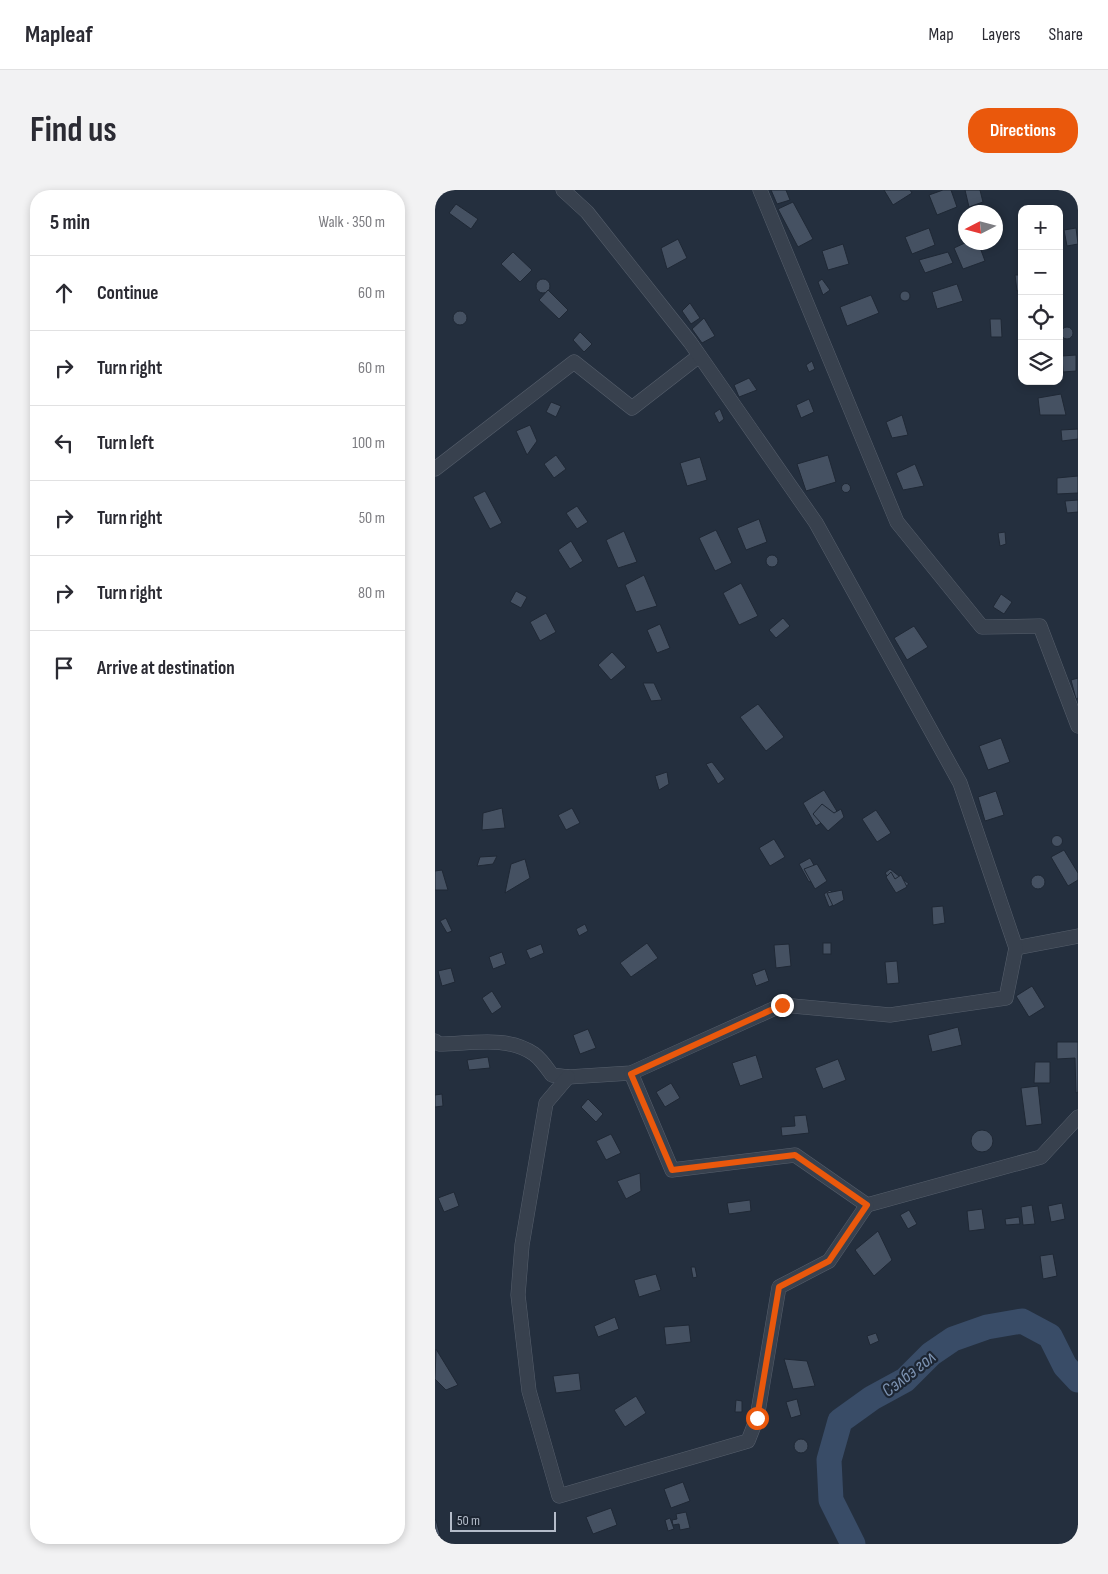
<!DOCTYPE html>
<html lang="en">
<head>
<meta charset="utf-8">
<style>
  body { margin:0; font-family:"Sofia Sans Condensed",sans-serif; background:#f2f2f3; color:#2b2b33 }
  .controls { position:absolute; right:15px; top:15px; display:grid; overflow:hidden; border-radius:10px; box-shadow:0 2px 8px #0003 }
  .controls button { width:45px; height:45px; display:grid; place-items:center; padding:0; border:0; border-bottom:1px solid #e1e1e2; background:#fff; color:#2b2b33; font:25px sans-serif }
  .compass { position:absolute; left:523px; top:15px; width:45px; height:45px; border-radius:50%; background:#fff; box-shadow:0 2px 8px #0003; rotate:264deg }
  .scale { position:absolute; left:15px; bottom:12px; width:106px; box-sizing:border-box; padding-left:5px; border:2px solid #b4bcc9; border-top:0; font-size:14px; line-height:18px; white-space:nowrap; color:#b4bcc9; -webkit-text-stroke:4px #1d2633; paint-order:stroke }
  .stop { position:absolute; width:15px; height:15px; margin:-11px; border:4px solid #ea580c; border-radius:50%; background:#fff }
  .stop.end { background:#ea580c; border-color:#fff; box-shadow:0 1px 5px #0008 }
  .list { margin:0; padding:0; list-style:none }
  h2 { display:flex; justify-content:space-between; align-items:center; height:65px; margin:0; padding:0 20px; font-size:21px }
  h2 small { font-size:16px; font-weight:400; color:#7c7c81 }
  .list li { display:grid; grid-template-columns:32px 1fr auto; gap:15px; align-items:center; box-sizing:border-box; height:75px; padding:0 20px; border-top:1px solid #e1e1e2 }
  .list b { display:block; font-size:19px; white-space:nowrap }
  .list em { font-size:16px; font-style:normal; color:#7c7c81 }
  .icon { flex:none; width:28px; height:28px; fill:none; stroke:currentColor; stroke-width:2; stroke-linecap:round; stroke-linejoin:round }
  .map { position:relative; flex:none; width:643px; height:1354px; overflow:hidden; border-radius:20px }
  header { display:flex; align-items:center; gap:30px; box-sizing:border-box; height:70px; padding:0 25px; background:#fff; border-bottom:1px solid #e1e1e2 }
  header strong { font-size:24px }
  nav { display:flex; gap:28px; margin-inline-start:auto; font-size:18px }
  .intro { display:flex; align-items:center; justify-content:space-between; box-sizing:border-box; height:120px; padding:0 30px }
  h1 { margin:0; font-size:35px }
  .button { padding:12px 22px; border-radius:20px; background:#ea580c; color:#fff; font-size:18px; font-weight:700 }
  main { display:flex; gap:30px; padding:0 30px }
  aside { flex:1; background:#fff; border-radius:20px; box-shadow:0 2px 8px #0003 }
  .map>svg:first-child { display:block }
</style>
</head>
<body>
<header>
<strong>Mapleaf</strong>
<nav><a>Map</a><a>Layers</a><a>Share</a></nav>
</header>
<div class="intro"><h1>Find us</h1><a class="button">Directions</a></div>
<main>
<aside>
<h2>5 min<small>Walk · 350 m</small></h2>
<ul class="list">
<li><svg class="icon" aria-label="ahead" viewBox="0 0 24 24"><path d="M12 20V5M6 11l6-6 6 6"/></svg><div><b>Continue</b></div><em>60 m</em></li>
<li><svg class="icon" aria-label="right" viewBox="0 0 24 24"><path d="M7 20v-9h11M14 6l5 5-5 5"/></svg><div><b>Turn right</b></div><em>60 m</em></li>
<li><svg class="icon" aria-label="left" viewBox="0 0 24 24"><path d="M17 20v-9H6M10 6l-5 5 5 5"/></svg><div><b>Turn left</b></div><em>100 m</em></li>
<li><svg class="icon" aria-label="right" viewBox="0 0 24 24"><path d="M7 20v-9h11M14 6l5 5-5 5"/></svg><div><b>Turn right</b></div><em>50 m</em></li>
<li><svg class="icon" aria-label="right" viewBox="0 0 24 24"><path d="M7 20v-9h11M14 6l5 5-5 5"/></svg><div><b>Turn right</b></div><em>80 m</em></li>
<li><svg class="icon" aria-label="arrive" viewBox="0 0 24 24"><path d="M6 21V4h12l-3 4 3 4H6"/></svg><div><b>Arrive at destination</b></div></li>
</ul>
</aside>
<div class="map">
<svg width="643" height="1354" viewBox="0 0 643 1354">
  <rect width="100%" height="100%" fill="#242f3e"/>
  <g fill="none" stroke-linecap="round" stroke-linejoin="round">
    <!-- river -->
    <polyline stroke="#394c67" stroke-width="25" points="418,1354 396,1310 394,1270 405,1231 437,1208 470,1190 496,1164 518,1149 552,1137 587,1131 615,1146 630,1176 643,1190"/>
  </g>
  <!-- building -->
  <g fill="#455162" stroke="#1f2835">
    <polygon points="336,0 351,0 355,10 342,14"/>
    <polygon points="449,0 475,0 477,3 458,15"/>
    <polygon points="508,0 516,0 522,17 502,25 494,5"/>
    <polygon points="530,0 545,0 548,12 534,17"/>
    <polygon points="358,12 378,49 363,57 343,19"/>
    <polygon points="21,14 43,29 36,39 14,23"/>
    <polygon points="494,38 500,55 477,64 470,47"/>
    <polygon points="641,38 643,54 632,56 629,40"/>
    <polygon points="243,49 252,68 232,79 226,58"/>
    <polygon points="532,52 543,52 550,71 528,79 519,58"/>
    <polygon points="408,54 414,74 393,80 387,61"/>
    <polygon points="78,62 97,80 85,92 66,74"/>
    <polygon points="513,62 518,73 490,83 484,70"/>
    <polygon points="580,85 587,85 587,100 582,101"/>
    <polygon points="387,89 395,100 388,105 383,92"/>
    <circle cx="108" cy="96" r="7"/>
    <polygon points="522,94 528,111 502,119 497,102"/>
    <polygon points="113,100 133,120 124,129 104,110"/>
    <circle cx="470" cy="106" r="5"/>
    <polygon points="436,105 444,123 412,136 405,117"/>
    <polygon points="255,113 265,128 256,134 247,121"/>
    <circle cx="25" cy="128" r="7"/>
    <polygon points="269,128 280,146 267,153 257,139"/>
    <polygon points="555,129 566,129 567,147 556,147"/>
    <polygon points="583,129 587,129 587,147 585,147"/>
    <circle cx="632" cy="143" r="6"/>
    <polygon points="145,142 157,154 149,162 138,150"/>
    <polygon points="641,165 641,181 628,182 627,166"/>
    <polygon points="377,171 380,179 374,182 371,175"/>
    <polygon points="314,188 322,200 304,207 299,195"/>
    <polygon points="626,204 631,225 605,225 603,208"/>
    <polygon points="374,209 379,222 366,228 361,215"/>
    <polygon points="116,212 126,216 121,227 111,222"/>
    <polygon points="285,219 289,229 284,233 279,223"/>
    <polygon points="467,225 473,245 457,248 451,232"/>
    <polygon points="95,235 102,251 92,265 81,241"/>
    <polygon points="643,239 643,249 627,251 626,240"/>
    <polygon points="121,265 131,279 119,288 109,274"/>
    <polygon points="393,265 401,292 371,301 362,274"/>
    <polygon points="265,267 272,290 252,296 245,273"/>
    <polygon points="480,274 489,296 468,300 461,283"/>
    <polygon points="643,286 643,303 622,304 622,288"/>
    <circle cx="411" cy="298" r="4.5"/>
    <polygon points="50,301 67,333 55,339 38,307"/>
    <polygon points="643,310 643,322 632,323 630,311"/>
    <polygon points="142,316 153,332 142,339 131,323"/>
    <polygon points="324,329 332,352 311,360 302,338"/>
    <polygon points="281,340 297,373 280,381 264,348"/>
    <polygon points="189,341 202,372 183,378 171,350"/>
    <polygon points="570,342 571,354 565,356 563,343"/>
    <polygon points="136,351 148,371 135,379 123,360"/>
    <circle cx="337" cy="371" r="6"/>
    <polygon points="209,385 222,416 201,422 190,395"/>
    <polygon points="306,393 323,426 304,435 288,403"/>
    <polygon points="81,401 92,407 86,418 75,412"/>
    <polygon points="566,404 577,412 569,424 558,417"/>
    <polygon points="111,423 121,442 105,451 95,432"/>
    <polygon points="348,428 355,436 341,448 334,440"/>
    <polygon points="225,434 235,458 222,463 212,440"/>
    <polygon points="479,436 493,457 472,470 459,448"/>
    <polygon points="177,462 191,477 176,490 163,475"/>
    <polygon points="643,488 643,508 641,509 636,490"/>
    <polygon points="208,493 219,493 227,510 216,511"/>
    <polygon points="323,514 349,547 331,561 305,527"/>
    <polygon points="566,548 575,572 553,580 544,556"/>
    <polygon points="277,572 290,589 283,594 271,574"/>
    <polygon points="232,582 234,594 224,600 220,586"/>
    <polygon points="389,600 403,623 381,636 368,613"/>
    <polygon points="561,601 569,625 550,631 543,607"/>
    <polygon points="387,614 399,623 406,619 409,627 393,641 378,624"/>
    <polygon points="67,618 70,638 47,640 48,623"/>
    <polygon points="137,618 145,633 131,640 123,625"/>
    <polygon points="441,620 456,643 442,652 427,629"/>
    <circle cx="622" cy="651" r="5.5"/>
    <polygon points="339,649 350,667 335,676 324,658"/>
    <polygon points="629,660 643,683 643,690 633,696 616,667"/>
    <polygon points="62,666 58,674 42,676 45,667"/>
    <polygon points="375,668 385,686 374,692 364,674"/>
    <polygon points="90,669 95,688 70,703 76,674"/>
    <polygon points="382,674 392,691 380,699 369,679"/>
    <polygon points="455,679 474,694 463,701 450,683"/>
    <polygon points="7,680 13,700 0,700 0,681"/>
    <polygon points="456,682 460,689 466,685 472,697 461,703 451,687"/>
    <circle cx="603" cy="692" r="7"/>
    <polygon points="395,700 401,707 405,704 407,711 394,717 389,704"/>
    <polygon points="407,700 409,710 398,716 392,703"/>
    <polygon points="508,716 510,733 498,735 497,717"/>
    <polygon points="11,728 17,741 12,743 5,731"/>
    <polygon points="150,734 153,741 144,746 141,739"/>
    <polygon points="212,753 223,768 196,787 185,773"/>
    <rect x="388" y="753" width="8" height="11"/>
    <polygon points="106,754 109,763 95,769 91,760"/>
    <polygon points="354,754 356,776 341,778 339,755"/>
    <polygon points="67,762 71,774 58,779 54,767"/>
    <polygon points="462,771 464,793 452,794 450,772"/>
    <polygon points="16,778 20,792 7,796 3,781"/>
    <polygon points="330,779 334,791 321,796 317,784"/>
    <polygon points="597,796 610,817 594,827 581,806"/>
    <polygon points="57,801 67,817 57,824 47,808"/>
    <polygon points="523,837 527,855 497,862 493,845"/>
    <polygon points="153,839 161,858 145,864 138,845"/>
    <polygon points="622,852 643,852 643,902 641,903 640,868 622,869"/>
    <polygon points="321,865 328,888 305,896 297,873"/>
    <polygon points="53,867 55,878 34,880 32,870"/>
    <polygon points="403,869 411,890 388,899 380,878"/>
    <polygon points="600,872 615,872 615,893 599,893"/>
    <polygon points="236,893 245,908 230,917 221,902"/>
    <polygon points="603,896 607,934 591,936 586,898"/>
    <polygon points="7,904 8,916 0,917 0,905"/>
    <polygon points="153,909 168,924 161,932 146,917"/>
    <polygon points="371,925 374,943 347,946 346,937 360,936 359,926"/>
    <circle cx="547" cy="951" r="11"/>
    <polygon points="176,944 186,963 171,970 161,951"/>
    <polygon points="205,983 206,1001 191,1009 182,991"/>
    <polygon points="19,1002 24,1016 9,1022 3,1008"/>
    <polygon points="315,1010 316,1021 294,1024 292,1013"/>
    <polygon points="627,1013 630,1029 616,1032 613,1016"/>
    <polygon points="597,1015 600,1034 588,1035 586,1017"/>
    <polygon points="547,1019 550,1039 534,1041 532,1021"/>
    <polygon points="474,1020 482,1034 473,1039 465,1025"/>
    <polygon points="584,1027 585,1034 571,1035 570,1029"/>
    <polygon points="443,1041 457,1070 439,1086 420,1060"/>
    <polygon points="618,1064 622,1086 608,1089 605,1066"/>
    <polygon points="256,1077 260,1077 262,1087 258,1088"/>
    <polygon points="221,1084 226,1100 204,1107 199,1090"/>
    <polygon points="180,1127 184,1139 163,1147 159,1136"/>
    <polygon points="254,1135 256,1152 231,1155 229,1137"/>
    <polygon points="441,1143 444,1151 435,1155 432,1146"/>
    <polygon points="1,1159 23,1195 11,1200 0,1189"/>
    <polygon points="349,1169 372,1171 380,1196 358,1199"/>
    <polygon points="144,1183 146,1200 121,1203 118,1186"/>
    <polygon points="201,1206 211,1223 190,1237 179,1220"/>
    <polygon points="362,1209 366,1225 356,1228 351,1212"/>
    <polygon points="301,1210 307,1211 307,1222 300,1222"/>
    <circle cx="366" cy="1256" r="7"/>
    <polygon points="248,1292 255,1311 236,1318 229,1299"/>
    <polygon points="176,1318 182,1335 158,1344 151,1327"/>
    <polygon points="251,1322 255,1338 245,1340 244,1334 238,1335 237,1330 242,1329 241,1324"/>
    <polygon points="235,1328 239,1339 233,1341 230,1330"/>
    <polygon points="0,1330 1,1330 5,1345 0,1347"/>
  </g>
  <g fill="none" stroke-linecap="round" stroke-linejoin="round">
    <defs>
      <g id="minor">
        <polyline points="325,0 462,332 547,437 605,436 643,536"/>
        <polyline points="0,279 139,172 197,218 264,166"/>
        <polyline points="581,758 643,746"/>
        <path d="M0,851L4,854C35,854 72,845 99,864C106,869 112,878 117,885L133,887L196,883L347,815L455,825L571,808L581,758L525,593L381,333L255,152L152,22L128,0"/>
        <polyline points="196,883 237,980 360,965 432,1015 606,967 643,927"/>
        <polyline points="133,887 111,913 87,1055 83,1105 94,1201 124,1306 313,1251 322,1228 344,1097 394,1071 432,1015"/>
      </g>
    </defs>
    <!-- minor casing -->
    <use href="#minor" stroke="#565f6c" stroke-width="15"/>
    <!-- minor -->
    <use href="#minor" stroke="#38414e" stroke-width="14"/>
  </g>
  <g fill="none" stroke-linecap="round" stroke-linejoin="round">
    <!-- route -->
    <polyline stroke="#ea580c" stroke-width="6" points="322,1228 344,1097 394,1071 432,1015 360,965 237,980 196,884 347,815"/>
  </g>
  <g text-anchor="middle" stroke-width="4.5" stroke-linejoin="round" paint-order="stroke">
    <!-- water labels -->
    <g font-size="19" font-style="italic" fill="#7c92b1" stroke="#1d2633">
      <text transform="translate(473 1183) rotate(-38)" y="7">Сэлбэ гол</text>
    </g>
  </g>
</svg>
<div class="controls">
<button>+</button>
<button>−</button>
<button><svg class="icon" aria-label="locate" viewBox="0 0 24 24"><circle cx="12" cy="12" r="6"/><path d="M12 2v4M12 18v4M2 12h4M18 12h4"/></svg></button>
<button><svg class="icon" aria-label="layers" viewBox="0 0 24 24"><path d="M12 4l9 5-9 5-9-5zM3 14l9 5 9-5"/></svg></button>
</div>
<svg class="compass" viewBox="-18 -18 36 36"><path d="M0-13l5 13h-10z" fill="#e53935"/><path d="M0 13l5-13h-10z" fill="#7c7c81"/></svg>
<div class="scale">50 m</div>
<div class="stop" style="left:322px;top:1228px"></div>
<div class="stop end" style="left:347px;top:815px"></div>
</div>
</main>
</body>
</html>
